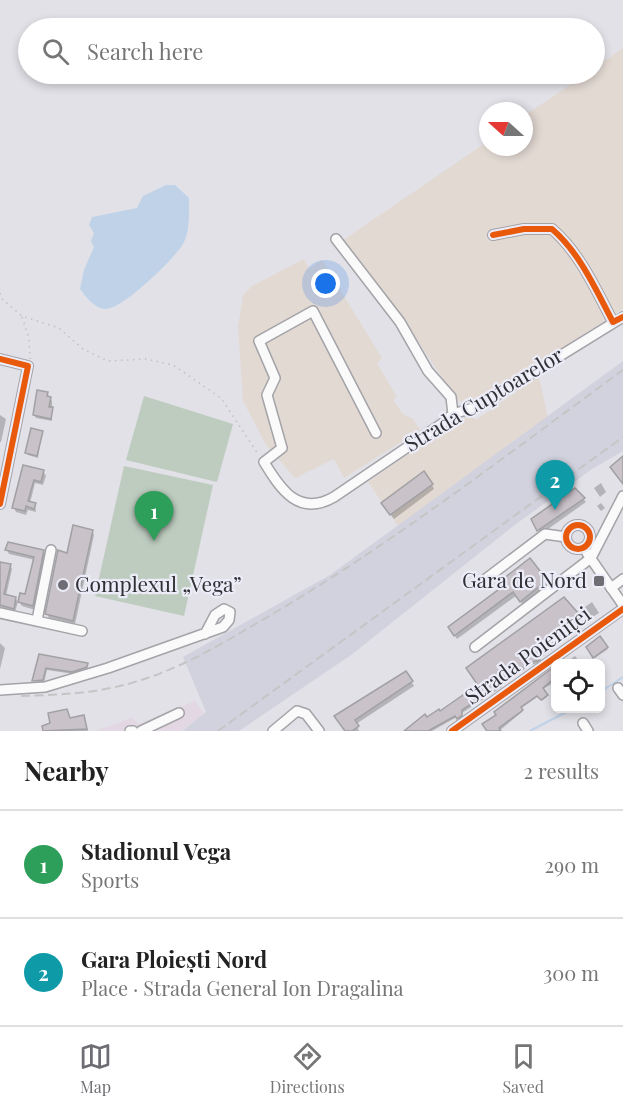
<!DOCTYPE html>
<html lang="en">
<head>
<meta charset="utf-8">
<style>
  body { margin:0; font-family:"Playfair Display",serif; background:#f6f6f6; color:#222 }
  .controls { position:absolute; right:18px; bottom:18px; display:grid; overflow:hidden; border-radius:9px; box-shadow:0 3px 9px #0003 }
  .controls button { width:54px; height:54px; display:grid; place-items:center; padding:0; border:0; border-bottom:2px solid #e0e0e0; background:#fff; color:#222; font:30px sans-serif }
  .compass { position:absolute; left:479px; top:102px; width:54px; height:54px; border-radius:50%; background:#fff; box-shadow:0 3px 9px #0003; rotate:291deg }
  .you { position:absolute; left:326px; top:284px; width:21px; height:21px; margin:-15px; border:4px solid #fff; border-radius:50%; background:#1a73e8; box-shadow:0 0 0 9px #1a73e833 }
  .badge { display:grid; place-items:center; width:39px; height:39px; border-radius:50%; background:#6d6d73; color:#fff; font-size:20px; font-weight:700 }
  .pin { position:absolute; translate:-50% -50px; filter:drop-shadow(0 2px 3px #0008) }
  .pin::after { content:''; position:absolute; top:32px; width:21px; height:18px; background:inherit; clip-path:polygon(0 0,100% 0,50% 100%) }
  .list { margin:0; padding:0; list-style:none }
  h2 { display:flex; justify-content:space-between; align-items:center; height:78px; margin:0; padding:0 24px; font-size:26px }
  h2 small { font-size:20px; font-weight:400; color:#767676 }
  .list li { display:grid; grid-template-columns:39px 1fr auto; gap:18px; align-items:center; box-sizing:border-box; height:108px; padding:0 24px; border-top:2px solid #e0e0e0 }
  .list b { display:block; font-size:22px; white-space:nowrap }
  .list p { margin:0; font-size:20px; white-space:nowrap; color:#767676 }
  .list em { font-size:20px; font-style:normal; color:#767676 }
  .icon { flex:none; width:33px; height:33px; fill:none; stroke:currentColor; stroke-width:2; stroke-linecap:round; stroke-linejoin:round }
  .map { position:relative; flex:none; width:623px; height:731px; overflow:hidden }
  .search { position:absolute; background:#fff; box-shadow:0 3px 9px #0003; left:18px; right:18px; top:18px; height:66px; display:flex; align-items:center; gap:15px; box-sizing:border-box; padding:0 21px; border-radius:33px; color:#767676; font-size:22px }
  .sheet { height:294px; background:#fff }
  nav { display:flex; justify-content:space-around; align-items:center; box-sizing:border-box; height:84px; border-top:2px solid #e0e0e0; background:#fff; font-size:16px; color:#767676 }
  nav a { display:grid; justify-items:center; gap:3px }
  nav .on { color:#6d6d73 }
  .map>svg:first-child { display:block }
</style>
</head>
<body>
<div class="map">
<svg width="623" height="731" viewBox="0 0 623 731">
  <rect width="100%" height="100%" fill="#e1e1e7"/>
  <!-- commercial -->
  <g fill="#e3d9d3">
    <polygon points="623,48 623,309 474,405 465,404 457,400 406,323 342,241 488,141 488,147 524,147 524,116 586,74 594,74 595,68"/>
    <polygon points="304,259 309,269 322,260 382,358 377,363 397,397 393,400 403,414 413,419 420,430 344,478 334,459 295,478 266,445 243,401 238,327 243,295 252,286"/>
    <polygon points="539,376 549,423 401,530 368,482 455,421 472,415 476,420"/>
  </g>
  <!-- built -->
  <polygon fill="#d1d2de" points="623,361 623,451 592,469 516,524 351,655 239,731 182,731 206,712 183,657 330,575"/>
  <!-- education -->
  <polygon fill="#e2d7e2" points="195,701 204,714 180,731 95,731 132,718 138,724"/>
  <!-- green -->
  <g fill="#beccbf">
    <polygon points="144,396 233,424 217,482 126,460"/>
    <polygon points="124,466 213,485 184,616 95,596"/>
  </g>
  <!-- water -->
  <path fill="#bfd2e8" d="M166,185H175L189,198C189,213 190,232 183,244C174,259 122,310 105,309C94,308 86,297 80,289L84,270L94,247L91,241L94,233L89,225L92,217L137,208L143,196Z"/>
  <!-- shadow -->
  <g fill="#0003">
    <polygon points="47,393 52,401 52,421 36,418 34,415"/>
    <polygon points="0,415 6,419 1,442 0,442"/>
    <polygon points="42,433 38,458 28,455 26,452"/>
    <polygon points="24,467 43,471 46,476 43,485 35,483 30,503 35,504 36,512 28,510 26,515 16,512 14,508"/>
    <polygon points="601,483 606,492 600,497 594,488"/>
    <polygon points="432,485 434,489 394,519 385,507"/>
    <polygon points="575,489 586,502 541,534 533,520"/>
    <polygon points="601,503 605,508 601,511 597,506"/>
    <polygon points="92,531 94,535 75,624 49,618 47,614"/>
    <polygon points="7,550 43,552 45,556 35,610 22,606 19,602 26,596 35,560 9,554"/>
    <polygon points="529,560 548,585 523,605 516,596 457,639 450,628 508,585"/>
    <polygon points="10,565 12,569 6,596 15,598 18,602 15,612 0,608 0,577"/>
    <polygon points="564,599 577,614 575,619 581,628 538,660 540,663 530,665 522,671 520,668 500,683 502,687 462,713 463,718 460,720 457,717 432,731 406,731 424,717 426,719 440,714 474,689"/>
    <polygon points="592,602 599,613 591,618 585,607"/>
    <polygon points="600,638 608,649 595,658 588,647"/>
    <polygon points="0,643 5,648 0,669"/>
    <polygon points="40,656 87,664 88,670 74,674 47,670 44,683 35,683"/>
    <polygon points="575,656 581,664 565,664"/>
    <polygon points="556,670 556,681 542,690 547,697 542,701 539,696 520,709 522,712 499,731 489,731 484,725 498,716 496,712"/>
    <polygon points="406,673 414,686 356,724 359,731 346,731 336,716"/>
    <polygon points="84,717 88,731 44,731 43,727"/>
  </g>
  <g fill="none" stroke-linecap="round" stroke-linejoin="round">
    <!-- stream -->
    <g stroke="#bfd2e8" stroke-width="2">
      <polyline points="600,692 623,677"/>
      <polyline points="530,731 574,708"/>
    </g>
  </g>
  <!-- building -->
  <g fill="#c9c2c9" stroke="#a1a0a3" stroke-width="1.5">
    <polygon points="37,390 48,392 47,396 51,397 49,407 53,407 51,419 33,415"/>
    <polygon points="31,428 43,431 37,456 25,453"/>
    <polygon points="623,456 623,484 610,467"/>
    <polygon points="23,465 44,470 41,482 34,480 28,501 36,503 34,509 26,506 25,511 12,508"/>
    <polygon points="424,471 433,484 390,515 381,503"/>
    <polygon points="575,488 585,498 537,531 531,519"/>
    <polygon points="73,525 93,530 73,621 45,614 58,550 67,553"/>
    <polygon points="8,542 44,550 33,606 18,602 20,593 25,594 34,557 5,550"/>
    <polygon points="530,558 547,580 520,602 513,592 454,636 448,627 506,584 503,579"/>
    <polygon points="0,562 11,564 4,594 16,597 14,609 0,605"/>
    <polygon points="564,597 578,613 574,616 581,625 538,657 540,660 528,663 519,670 517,667 500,680 502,684 462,710 462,715 457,719 455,716 428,731 404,731 425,714 427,717 439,709 440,711 473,688 477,684 466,668"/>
    <polygon points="600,636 608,647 593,658 586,647"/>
    <polygon points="39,654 88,663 87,667 72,672 46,668 43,680 32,681"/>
    <polygon points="555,666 555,678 543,688 548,695 541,700 537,696 521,707 523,710 499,728 501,731 487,731 482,724 496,715 494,712"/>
    <polygon points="406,671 413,681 355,720 359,726 352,731 345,731 334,716"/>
    <polygon points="67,709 70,718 84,715 87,729 43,731 42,726 50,723 48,713"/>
  </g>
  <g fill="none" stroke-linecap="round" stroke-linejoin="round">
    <defs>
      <g id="minor">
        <path d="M493,235L524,229H552C580,253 596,290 613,322"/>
        <polyline points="336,239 400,322 428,371 451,397 453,414"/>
        <polyline points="0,359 28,366 0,504"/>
        <path d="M376,433L313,311L259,341L275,378L267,395L282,448L264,462C281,490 299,517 334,497L443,423L453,414L479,406L623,317"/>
        <circle cx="578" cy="537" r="12"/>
        <polyline points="587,553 623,605"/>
        <polyline points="479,584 545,534 566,537"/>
        <polyline points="611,588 623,579"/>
        <polyline points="0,613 82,631"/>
        <polyline points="37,620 51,550"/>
        <polyline points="475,647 591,558 623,496"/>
        <polyline points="618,688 623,695"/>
        <polyline points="0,690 45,687 108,668 223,627 229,620 230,612 224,609 215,615 205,634"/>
        <polyline points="583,723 588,731"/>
        <polyline points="130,731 133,731"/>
        <polyline points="141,731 179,713"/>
        <polyline points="273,731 297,711 306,714 319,731"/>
        <polyline points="452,731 623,609"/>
      </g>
    </defs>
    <!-- minor casing -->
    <use href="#minor" stroke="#a3a3a8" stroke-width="12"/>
    <!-- path -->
    <g stroke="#c1c1c4" stroke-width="1.5" stroke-dasharray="1.5 4.5" stroke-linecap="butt">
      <polyline points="0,293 2,299 22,316 59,328 83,349 108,361 146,359 173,365 221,398 258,454"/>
      <polyline points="22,317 29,338 30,359"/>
    </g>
    <!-- minor -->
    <use href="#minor" stroke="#fafafb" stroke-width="9"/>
    <!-- rail -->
    <g stroke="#c5c5c6" stroke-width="2" stroke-dasharray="9 4.5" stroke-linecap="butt">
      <path d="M21,696C61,695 100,693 138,681C188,666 231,638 276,612C397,540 509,453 623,370"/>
      <polyline points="218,731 623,437"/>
    </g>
    <defs>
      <g id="cycleway">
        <path d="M493,235L524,229H552C580,253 596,290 613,322L623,317"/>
        <polyline points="0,359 28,366 0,504"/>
        <circle cx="578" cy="537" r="12"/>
        <polyline points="452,731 623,609"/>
      </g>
    </defs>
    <!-- cycleway casing -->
    <use href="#cycleway" stroke="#ebecf7" stroke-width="10"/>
    <!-- cycleway -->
    <use href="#cycleway" stroke="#e8590c" stroke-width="6"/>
  </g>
  <!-- markers -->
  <g fill="#6d6d73" stroke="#ebecf7" stroke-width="2">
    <rect x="593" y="575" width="12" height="12" rx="3"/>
    <circle cx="63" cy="585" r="6"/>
  </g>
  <g text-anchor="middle" stroke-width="4.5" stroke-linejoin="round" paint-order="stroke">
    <!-- street labels -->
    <g font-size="21" fill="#2f2f34" stroke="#ebecf7">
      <text transform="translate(484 400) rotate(-31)" y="7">Strada Cuptoarelor</text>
      <text transform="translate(528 656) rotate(-36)" y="7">Strada Poieniței</text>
    </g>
    <!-- poi labels -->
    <g font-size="21" fill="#2f2f34" stroke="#ebecf7" text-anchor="end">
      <text x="587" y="588">Gara de Nord</text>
      <text x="75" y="592" text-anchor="start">Complexul „Vega”</text>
    </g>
  </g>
</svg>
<div class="controls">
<button><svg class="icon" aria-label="locate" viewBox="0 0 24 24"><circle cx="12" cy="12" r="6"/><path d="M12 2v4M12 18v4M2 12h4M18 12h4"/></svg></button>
</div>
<svg class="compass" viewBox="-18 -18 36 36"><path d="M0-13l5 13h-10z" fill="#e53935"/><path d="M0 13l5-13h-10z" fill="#767676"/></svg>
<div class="you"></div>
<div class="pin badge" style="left:154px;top:541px;background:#2e9e5b">1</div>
<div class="pin badge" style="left:555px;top:510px;background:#0f9aa8">2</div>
<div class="search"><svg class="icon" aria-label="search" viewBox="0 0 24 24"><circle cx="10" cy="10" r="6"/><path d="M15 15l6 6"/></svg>Search here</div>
</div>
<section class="sheet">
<h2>Nearby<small>2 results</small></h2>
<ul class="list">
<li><span class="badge" style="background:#2e9e5b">1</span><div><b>Stadionul Vega</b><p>Sports</p></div><em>290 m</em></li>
<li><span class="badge" style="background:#0f9aa8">2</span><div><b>Gara Ploiești Nord</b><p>Place · Strada General Ion Dragalina</p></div><em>300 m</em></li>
</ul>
</section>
<nav>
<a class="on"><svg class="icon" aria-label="map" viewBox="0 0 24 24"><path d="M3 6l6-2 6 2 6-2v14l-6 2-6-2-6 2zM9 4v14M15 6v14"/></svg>Map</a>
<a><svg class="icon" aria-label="directions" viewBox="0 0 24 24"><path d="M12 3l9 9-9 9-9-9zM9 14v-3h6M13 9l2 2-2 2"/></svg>Directions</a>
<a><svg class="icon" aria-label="saved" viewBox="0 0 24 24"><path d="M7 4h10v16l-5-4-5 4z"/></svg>Saved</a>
</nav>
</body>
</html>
